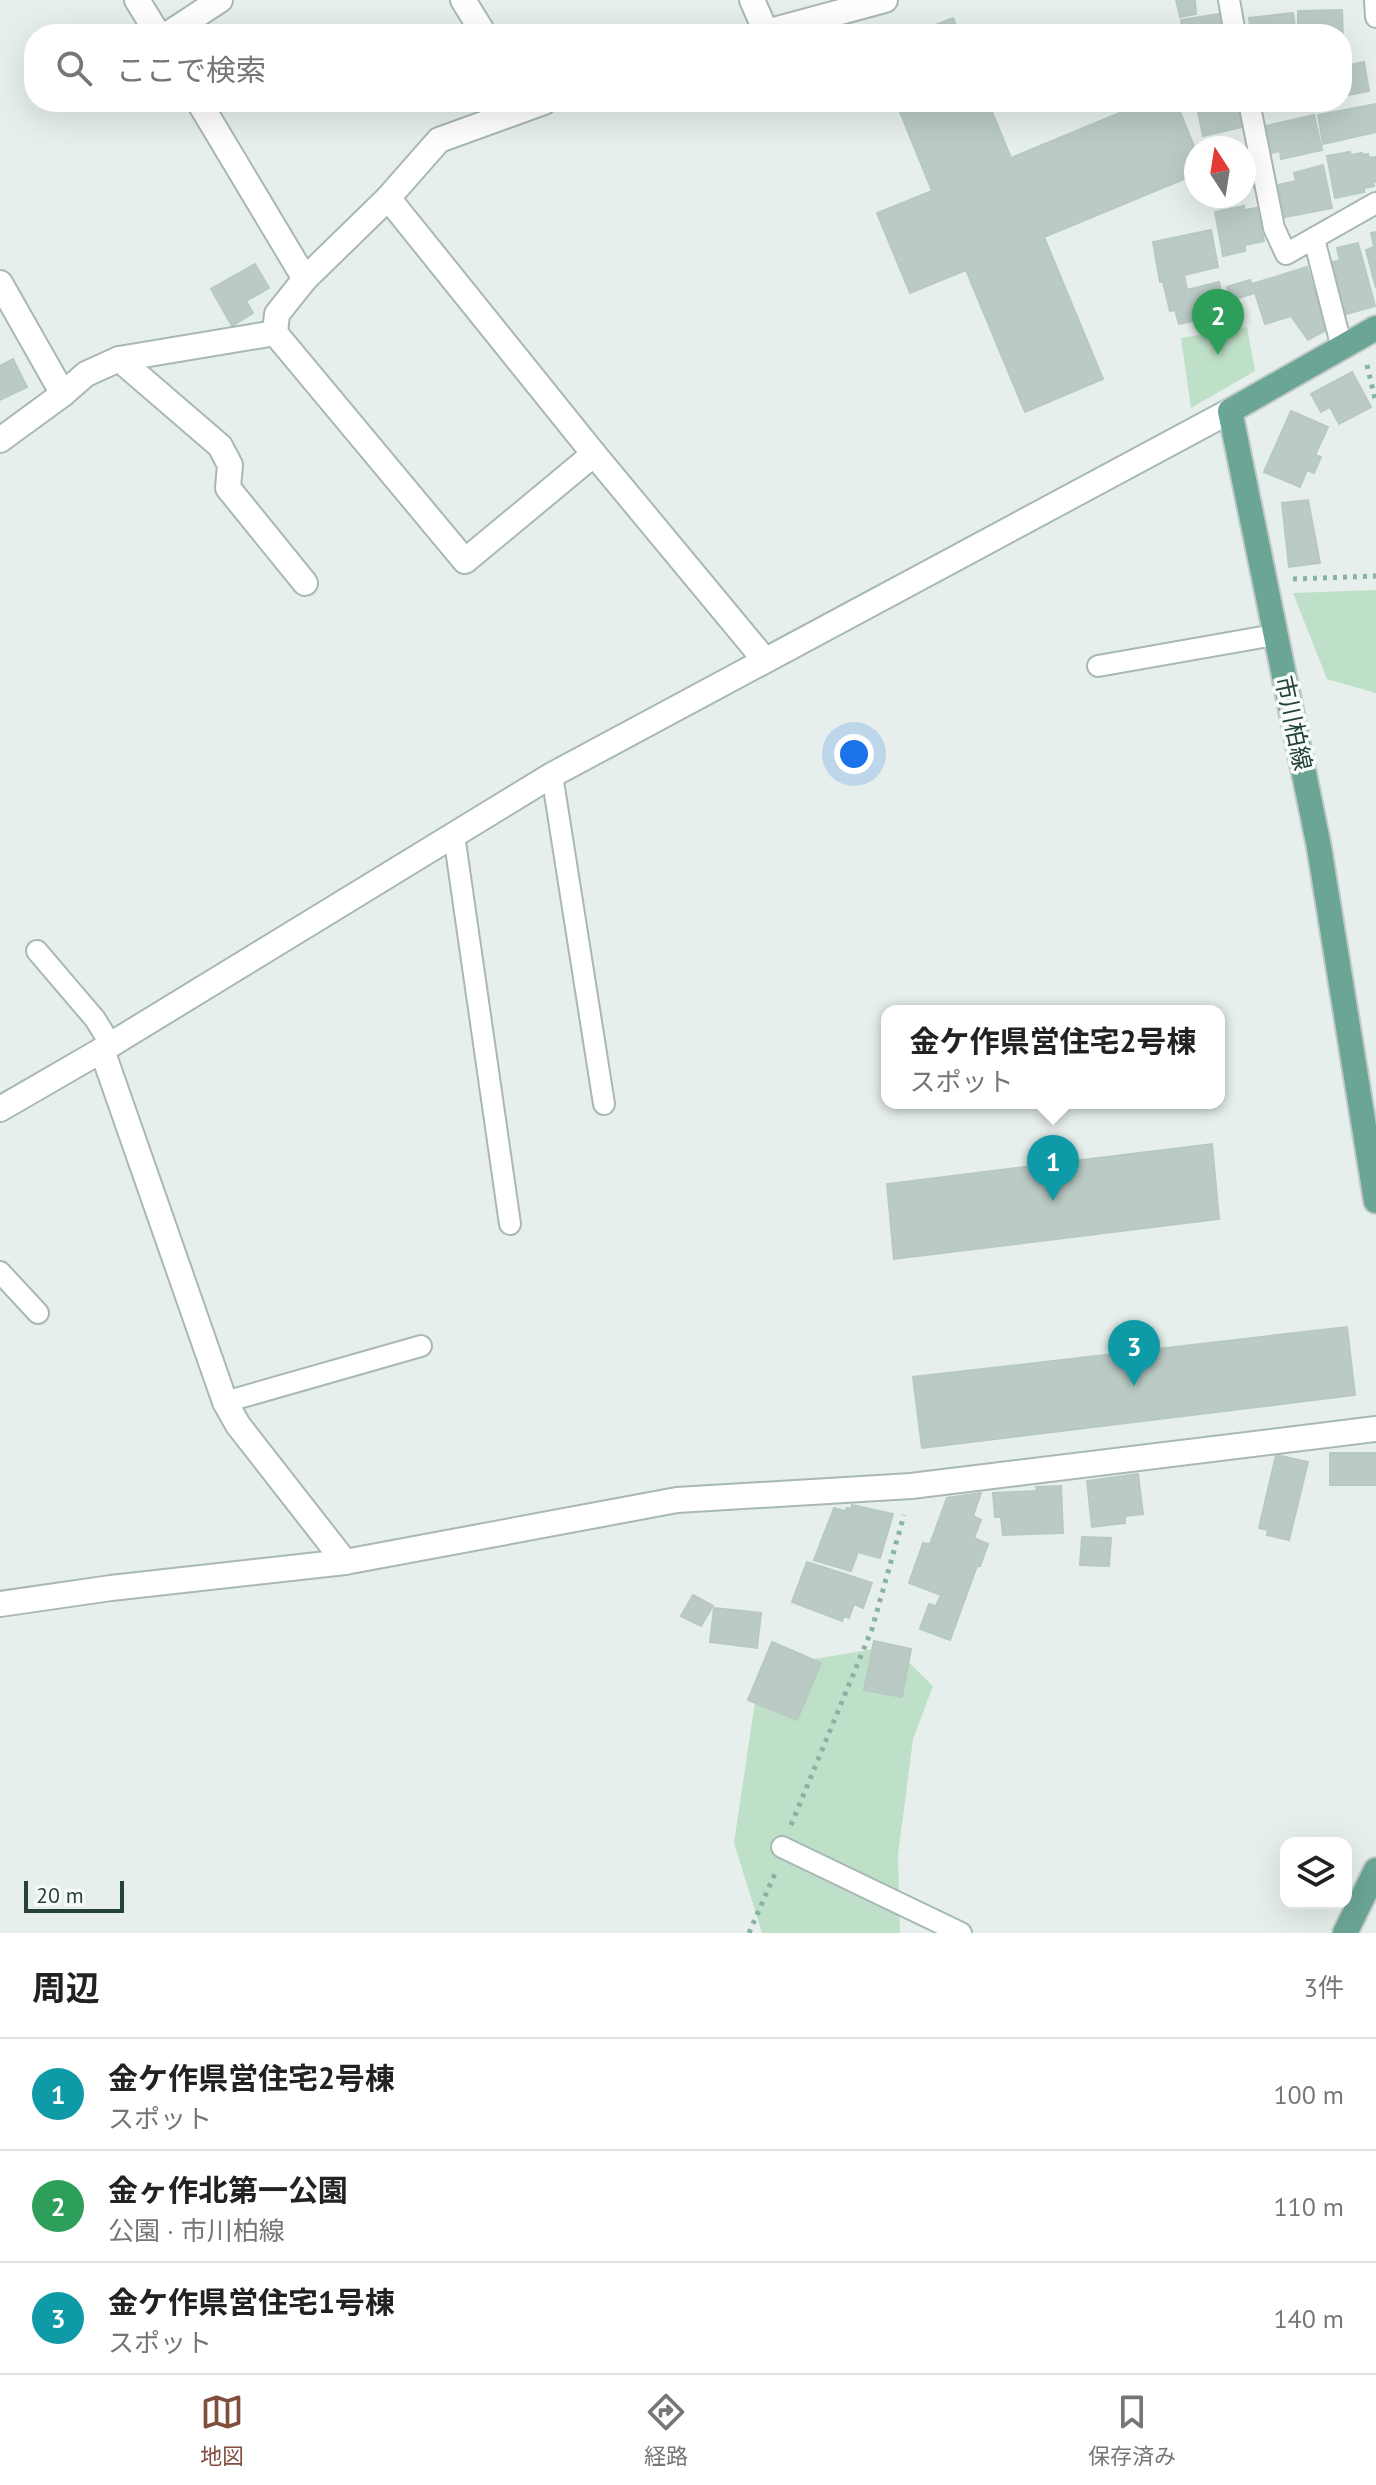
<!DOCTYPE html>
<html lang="ja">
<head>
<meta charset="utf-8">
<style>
  body { margin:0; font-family:"PT Sans","Noto Sans JP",sans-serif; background:#f2f2f2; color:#222 }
  .controls { position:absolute; right:24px; bottom:24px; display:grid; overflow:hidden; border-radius:16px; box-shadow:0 8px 32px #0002 }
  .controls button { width:72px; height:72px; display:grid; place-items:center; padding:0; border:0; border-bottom:2px solid #e0e0e0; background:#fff; color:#222; font:40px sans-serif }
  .compass { position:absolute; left:1184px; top:136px; width:72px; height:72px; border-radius:50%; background:#fff; box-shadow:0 8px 32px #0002; rotate:348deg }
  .scale { position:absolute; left:24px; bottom:20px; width:100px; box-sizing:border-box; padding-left:8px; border:4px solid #24423a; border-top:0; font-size:22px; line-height:28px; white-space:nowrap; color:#24423a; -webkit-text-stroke:6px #f7fbf9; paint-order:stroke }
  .you { position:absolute; left:854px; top:754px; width:28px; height:28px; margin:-20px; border:6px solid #fff; border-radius:50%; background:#1a73e8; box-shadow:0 0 0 12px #1a73e833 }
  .badge { display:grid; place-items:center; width:52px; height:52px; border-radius:50%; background:#804e3d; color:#fff; font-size:26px; font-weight:700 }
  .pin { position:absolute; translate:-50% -66px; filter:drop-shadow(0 2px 4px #0008) }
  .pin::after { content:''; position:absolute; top:42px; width:28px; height:24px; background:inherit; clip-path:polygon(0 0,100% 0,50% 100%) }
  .popup { position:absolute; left:881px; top:1005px; width:344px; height:104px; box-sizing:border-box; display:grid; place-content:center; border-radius:16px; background:#fff; filter:drop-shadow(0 2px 6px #0005); font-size:26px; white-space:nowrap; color:#767676 }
  .popup b { font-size:30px; color:#222 }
  .popup::after { content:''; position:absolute; left:50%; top:100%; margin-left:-16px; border:16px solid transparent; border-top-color:#fff }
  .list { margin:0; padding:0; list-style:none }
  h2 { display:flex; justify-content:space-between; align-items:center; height:104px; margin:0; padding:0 32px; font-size:34px }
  h2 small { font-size:26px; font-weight:400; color:#767676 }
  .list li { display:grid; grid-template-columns:52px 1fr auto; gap:24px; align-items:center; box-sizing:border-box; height:112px; padding:0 32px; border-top:2px solid #e0e0e0 }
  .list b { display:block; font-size:30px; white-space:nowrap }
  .list p { margin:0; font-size:26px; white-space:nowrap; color:#767676 }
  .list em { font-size:26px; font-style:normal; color:#767676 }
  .icon { flex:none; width:44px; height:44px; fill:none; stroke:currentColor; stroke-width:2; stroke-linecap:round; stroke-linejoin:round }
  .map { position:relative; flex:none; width:1376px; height:1933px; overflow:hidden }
  .search { position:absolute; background:#fff; box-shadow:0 8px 32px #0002; left:24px; right:24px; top:24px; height:88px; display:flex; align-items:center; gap:20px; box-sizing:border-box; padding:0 28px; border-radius:32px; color:#767676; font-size:30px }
  .sheet { height:440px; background:#fff }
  nav { display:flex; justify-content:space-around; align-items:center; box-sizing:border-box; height:112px; border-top:2px solid #e0e0e0; background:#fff; font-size:22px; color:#767676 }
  nav a { display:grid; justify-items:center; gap:4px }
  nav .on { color:#804e3d }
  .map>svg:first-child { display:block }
</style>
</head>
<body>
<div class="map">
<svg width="1376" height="1933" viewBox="0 0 1376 1933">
  <rect width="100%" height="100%" fill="#e6efeb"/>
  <!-- green -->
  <g fill="#bfe0c8">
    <polygon points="1247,327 1255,371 1191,408 1181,338"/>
    <polygon points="1376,590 1376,693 1327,679 1293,593"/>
    <polygon points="892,1646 933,1686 913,1739 898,1855 900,1933 762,1933 734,1843 760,1668"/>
  </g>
  <!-- building -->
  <g fill="#bbcac4" stroke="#b8c9c2" stroke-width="2">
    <polygon points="1176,0 1195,0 1196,14 1180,17"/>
    <polygon points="1342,10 1343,37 1342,34 1298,34 1298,11"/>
    <polygon points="1293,13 1296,34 1251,34 1249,18"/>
    <polygon points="1219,14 1223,34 1183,34 1181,20"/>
    <polygon points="953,18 960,34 912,34"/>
    <polygon points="1343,55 1345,66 1364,62 1369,91 1342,96"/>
    <polygon points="896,102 988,102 1011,158 1146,102 1176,102 1196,151 1196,174 1044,237 1103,379 1025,412 966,270 910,293 877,213 932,191"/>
    <polygon points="1196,102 1237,102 1242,127 1203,136"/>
    <polygon points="1376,104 1376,132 1323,144 1318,115"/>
    <polygon points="1314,115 1322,150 1281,159 1280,151 1271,153 1266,126"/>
    <polygon points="1350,152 1351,155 1362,153 1362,155 1368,154 1369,158 1376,157 1376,182 1373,182 1374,186 1364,188 1364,192 1335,198 1327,156"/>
    <polygon points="1244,155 1249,155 1254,187 1244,189"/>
    <polygon points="1323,165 1332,208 1285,217 1278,185 1296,181 1294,173"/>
    <polygon points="1244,206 1244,210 1257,208 1264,241 1245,245 1245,251 1223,256 1215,212"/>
    <polygon points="1211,230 1218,267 1184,275 1187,290 1219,282 1226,314 1179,324 1175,310 1170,311 1163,282 1160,282 1153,242"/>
    <polygon points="1376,232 1376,288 1366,250 1374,247 1371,233"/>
    <polygon points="1358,243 1375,306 1343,315 1329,263 1340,260 1337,248"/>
    <polygon points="255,264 269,288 246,301 253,313 232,326 211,289"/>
    <polygon points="1307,267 1326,330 1308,340 1291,316 1265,324 1255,293 1231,300 1227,287 1250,280 1252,284"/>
    <polygon points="13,359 27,387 0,400 0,366"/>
    <polygon points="1352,372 1371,407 1339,424 1330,407 1321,412 1311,394"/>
    <polygon points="1291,411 1328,427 1315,455 1321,457 1314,473 1307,470 1300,487 1264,472"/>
    <polygon points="1308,500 1320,563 1289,567 1282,503"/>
    <polygon points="1212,1144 1219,1219 894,1259 887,1184"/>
    <polygon points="1347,1327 1355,1395 922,1448 913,1377"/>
    <rect x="1330" y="1453" width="46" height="32"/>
    <polygon points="1276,1455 1308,1462 1289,1540 1267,1535 1268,1530 1259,1528"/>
    <polygon points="1138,1474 1143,1514 1125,1516 1125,1523 1092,1527 1087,1481"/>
    <polygon points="1061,1486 1063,1533 1003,1535 1001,1517 995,1517 993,1493 1037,1491 1036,1487"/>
    <polygon points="981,1493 973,1516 981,1520 974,1538 988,1544 980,1566 977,1566 950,1640 920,1629 929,1604 936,1606 941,1595 909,1583 923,1543 930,1544 947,1498"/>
    <polygon points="852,1505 893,1514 880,1558 858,1552 851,1571 814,1560 834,1508 845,1511 847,1508 851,1509"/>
    <polygon points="1082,1537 1111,1538 1109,1566 1080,1565"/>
    <polygon points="807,1562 872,1583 863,1608 854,1604 849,1618 844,1616 842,1621 792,1602"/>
    <polygon points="693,1595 713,1606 701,1626 681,1616"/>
    <polygon points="714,1608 761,1613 757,1648 710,1642"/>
    <polygon points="874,1641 911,1649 902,1697 864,1690"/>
    <polygon points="772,1642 821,1663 797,1720 748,1700"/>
  </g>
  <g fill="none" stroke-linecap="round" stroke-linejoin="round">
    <defs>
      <g id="service">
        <polyline points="1229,0 1235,34"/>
        <polyline points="1375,0 1376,17"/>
        <polyline points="1249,102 1274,228 1286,254 1376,203"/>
        <polyline points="1314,239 1342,348"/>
        <polyline points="1098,666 1274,635"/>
        <polyline points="552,775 604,1104"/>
        <polyline points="454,835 510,1224"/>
        <polyline points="37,951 95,1019 111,1045"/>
        <polyline points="0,1272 38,1313"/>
        <polyline points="225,1402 421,1346"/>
        <polyline points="782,1847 961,1933"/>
      </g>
      <g id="minor">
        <polyline points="137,0 158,34"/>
        <polyline points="463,0 484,34"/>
        <polyline points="752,0 766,32"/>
        <polyline points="168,34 220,0"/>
        <polyline points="759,34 885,0"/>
        <polyline points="199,102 305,279"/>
        <polyline points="388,198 594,454 764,659"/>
        <polyline points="0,283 63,394"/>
        <polyline points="275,333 465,561 594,454"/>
        <polyline points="119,359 220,446 230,465 228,488 305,583"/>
        <polyline points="0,440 63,394 86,374 119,359 275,333 277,314 305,279 388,198 439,140 544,102"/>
        <polyline points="102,1050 225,1402 238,1425 345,1562"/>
        <polyline points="0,1109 102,1050 552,775 1230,411"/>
        <polyline points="0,1604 111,1588 345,1562 677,1500 911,1486 1376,1429"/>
      </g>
      <g id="primary">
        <polyline points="1376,328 1230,411 1319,847 1376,1201"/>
        <polyline points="1345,1933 1376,1870"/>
      </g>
    </defs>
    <!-- service casing -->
    <use href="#service" stroke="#a8b8b2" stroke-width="24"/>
    <!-- minor casing -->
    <use href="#minor" stroke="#a8b8b2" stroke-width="28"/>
    <!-- primary casing -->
    <use href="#primary" stroke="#c2cac8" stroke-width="28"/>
    <!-- path -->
    <g stroke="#86b3a5" stroke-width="5" stroke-dasharray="4 6" stroke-linecap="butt">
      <polyline points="1367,365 1376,403"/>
      <polyline points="1293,579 1376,576"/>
      <polyline points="791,1825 872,1629 904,1515"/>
      <polyline points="749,1933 776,1871"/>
    </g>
    <!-- service -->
    <use href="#service" stroke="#fff" stroke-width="20"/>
    <!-- minor -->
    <use href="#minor" stroke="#fff" stroke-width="24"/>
    <!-- primary -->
    <use href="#primary" stroke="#6aa596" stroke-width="24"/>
  </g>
  <g text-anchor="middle" stroke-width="7" stroke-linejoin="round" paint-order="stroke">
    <!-- street labels -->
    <g font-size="24" fill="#24423a" stroke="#f7fbf9">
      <text transform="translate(1293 723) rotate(78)" y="8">市川柏線</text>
    </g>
  </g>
</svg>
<div class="controls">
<button><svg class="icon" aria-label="layers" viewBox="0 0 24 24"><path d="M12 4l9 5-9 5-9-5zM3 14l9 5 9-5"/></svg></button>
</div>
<svg class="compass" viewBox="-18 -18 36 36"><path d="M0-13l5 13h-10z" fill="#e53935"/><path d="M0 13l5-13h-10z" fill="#767676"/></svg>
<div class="scale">20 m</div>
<div class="you"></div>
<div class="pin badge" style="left:1053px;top:1201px;background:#0f9aa8">1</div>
<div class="popup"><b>金ケ作県営住宅2号棟</b>スポット</div>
<div class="pin badge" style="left:1218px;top:355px;background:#2e9e5b">2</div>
<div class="pin badge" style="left:1134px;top:1386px;background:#0f9aa8">3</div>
<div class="search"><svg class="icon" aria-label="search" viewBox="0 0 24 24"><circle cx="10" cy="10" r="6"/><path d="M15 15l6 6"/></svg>ここで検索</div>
</div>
<section class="sheet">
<h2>周辺<small>3件</small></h2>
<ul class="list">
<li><span class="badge" style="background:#0f9aa8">1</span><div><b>金ケ作県営住宅2号棟</b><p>スポット</p></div><em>100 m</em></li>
<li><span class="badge" style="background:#2e9e5b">2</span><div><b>金ヶ作北第一公園</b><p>公園 · 市川柏線</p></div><em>110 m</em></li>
<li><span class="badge" style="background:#0f9aa8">3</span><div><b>金ケ作県営住宅1号棟</b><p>スポット</p></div><em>140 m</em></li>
</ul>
</section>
<nav>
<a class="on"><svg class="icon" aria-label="map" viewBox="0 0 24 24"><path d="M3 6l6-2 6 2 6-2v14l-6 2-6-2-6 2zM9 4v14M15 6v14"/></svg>地図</a>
<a><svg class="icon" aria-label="directions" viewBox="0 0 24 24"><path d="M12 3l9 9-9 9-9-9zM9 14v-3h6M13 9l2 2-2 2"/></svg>経路</a>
<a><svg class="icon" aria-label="saved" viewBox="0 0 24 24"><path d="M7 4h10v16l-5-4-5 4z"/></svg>保存済み</a>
</nav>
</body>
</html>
